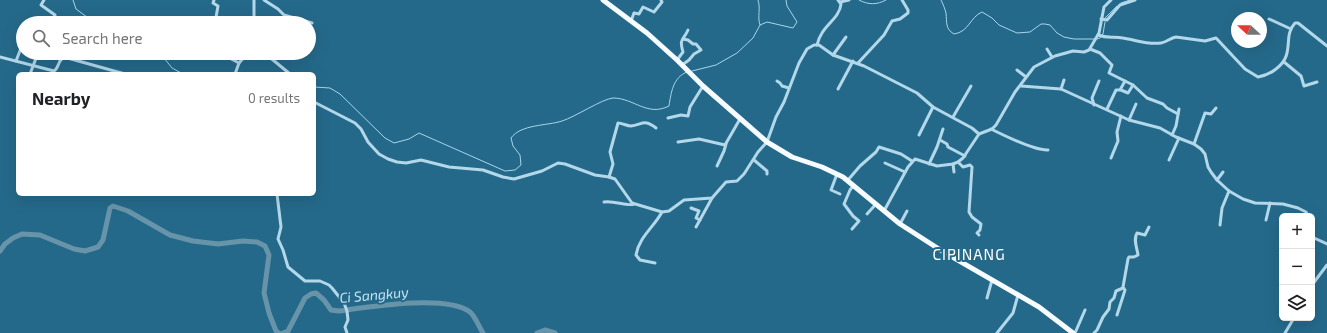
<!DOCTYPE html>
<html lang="en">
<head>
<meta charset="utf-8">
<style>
  body { margin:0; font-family:"Exo 2",sans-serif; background:#f6f6f6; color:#202124 }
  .controls { position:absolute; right:12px; bottom:12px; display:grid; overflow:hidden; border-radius:6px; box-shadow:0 4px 16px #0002 }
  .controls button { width:36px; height:36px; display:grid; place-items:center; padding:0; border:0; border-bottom:1px solid #e0e0e0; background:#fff; color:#202124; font:20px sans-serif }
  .compass { position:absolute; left:1231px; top:12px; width:36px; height:36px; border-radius:50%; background:#fff; box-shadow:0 4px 16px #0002; rotate:292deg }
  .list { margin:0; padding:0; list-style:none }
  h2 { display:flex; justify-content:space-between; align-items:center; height:52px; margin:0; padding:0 16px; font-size:17px }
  h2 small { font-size:13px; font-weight:400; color:#757577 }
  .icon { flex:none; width:22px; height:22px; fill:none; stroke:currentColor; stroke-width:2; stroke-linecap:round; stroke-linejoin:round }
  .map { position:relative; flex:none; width:1327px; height:333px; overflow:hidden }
  .search { position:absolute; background:#fff; box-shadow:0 4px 16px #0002; left:16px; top:16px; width:300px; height:44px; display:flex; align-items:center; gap:10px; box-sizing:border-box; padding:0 14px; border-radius:22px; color:#757577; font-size:15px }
  .panel { position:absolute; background:#fff; box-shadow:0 4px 16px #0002; left:16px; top:72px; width:300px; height:124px; border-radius:6px }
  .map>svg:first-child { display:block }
</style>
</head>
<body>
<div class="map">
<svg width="1327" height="333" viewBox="0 0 1327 333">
  <rect width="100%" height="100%" fill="#25698a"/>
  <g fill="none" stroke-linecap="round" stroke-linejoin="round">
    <!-- stream -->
    <g stroke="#a6d6eb" stroke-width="1">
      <polyline points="73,0 76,9 95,23"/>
      <path d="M758,0C761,8 757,17 760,25"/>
      <path d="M859,0C868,5 877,5 886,0"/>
      <path d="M941,0C943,4 945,9 946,13C947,22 945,29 954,34C969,32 970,17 982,12L992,18L999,25L1017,33L1030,32L1041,24H1045L1050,25L1057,33L1064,37L1074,39H1094"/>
      <polyline points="1121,3 1130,0"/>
      <polyline points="1105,18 1117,6"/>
      <polyline points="1097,39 1100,38 1103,34 1105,22"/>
      <polyline points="160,53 172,68 183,74"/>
      <polyline points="692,71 716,65 737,53 753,38 760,25 767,22 793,28 797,22 787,6 786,0"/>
      <path d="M314,87L330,88L340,94L385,138L394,143L409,139L419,133L505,171L515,170L521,165L520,155L513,146L511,138C521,124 547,126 562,121C575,117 602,99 613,98C634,98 647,117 669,106C671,93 673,77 687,72"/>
    </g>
    <!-- river -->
    <g stroke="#6894aa" stroke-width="5">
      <polyline points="0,251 5,244 13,238 22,234 40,235 74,249 85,251 98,247 103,240 110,208 113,206 128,211 170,235 193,241 218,244 243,241 257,242 265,246 269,255 264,293 269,313 276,331 279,333"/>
      <path d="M283,333L288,331L305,298L311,294L316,293L324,300L331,310L339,311C368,307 447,294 470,312C475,316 479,327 483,333"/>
      <polyline points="537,333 545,330 555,333"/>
    </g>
    <!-- minor -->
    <g stroke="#b2d8ea" stroke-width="3">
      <polyline points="44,0 41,5 55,15 51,23"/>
      <polyline points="214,0 213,3 218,6 215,23"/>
      <polyline points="254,0 254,23"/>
      <polyline points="264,0 278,9 284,15 312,23"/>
      <polyline points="840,2 849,0"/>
      <polyline points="1101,19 1107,20 1120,5 1135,0"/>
      <polyline points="1269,19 1291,29"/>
      <polyline points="631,21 634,13 639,14 643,7 654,12 662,2 661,0"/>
      <polyline points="201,23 204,18 215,21"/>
      <path d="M1098,35C1108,39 1113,36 1123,38C1136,40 1148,45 1161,43C1167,42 1170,38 1176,37L1205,41L1216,38L1245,69L1258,77C1264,76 1271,73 1276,69C1296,54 1282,37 1295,23H1298L1327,46"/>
      <path d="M817,45C818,41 820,36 822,33C828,23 840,16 841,4L838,0"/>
      <polyline points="1047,49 1052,57"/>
      <polyline points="1090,49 1100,53 1112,65 1109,73 1133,85 1147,98 1163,104 1167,108 1178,114"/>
      <polyline points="220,53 239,63"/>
      <polyline points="261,53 267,55 290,74"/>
      <polyline points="50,55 61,60"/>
      <polyline points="833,55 846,37"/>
      <path d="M0,57L54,71C59,68 58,60 64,57L125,74"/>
      <path d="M677,60L683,52C679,38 683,41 688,30"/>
      <polyline points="16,61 23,43"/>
      <polyline points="1284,62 1301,76 1304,86 1317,82"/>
      <polyline points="858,63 884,35 892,21 900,19 908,13 908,10 902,0"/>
      <polyline points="682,65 689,60 694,54 701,50 696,44 693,44 688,40 683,39"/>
      <polyline points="1017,70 1026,77"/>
      <polyline points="30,74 38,53"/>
      <polyline points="235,74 239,63 248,53"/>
      <polyline points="777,81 780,83 782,86 789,88"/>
      <polyline points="1021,86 1061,89 1129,120 1160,128 1176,137 1194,144 1201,149 1205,154 1208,167 1211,172 1217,180 1229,191 1243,199 1255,203 1283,204 1298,208 1306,212 1308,216"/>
      <polyline points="838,89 853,61"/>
      <polyline points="1061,89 1064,80"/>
      <polyline points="1121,90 1128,93 1133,85"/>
      <polyline points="314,102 355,123 361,129 368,142 379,154 388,159 397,162 406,163 421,160 449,167 483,170 503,177 514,179 542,171 558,163 565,164 595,175 609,177 615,179 632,203 662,212 669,211 684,200 712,198 726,182 737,181 744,174 758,152 767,142 776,117 784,102 799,63 807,49 814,45 819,45 833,55 864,66 917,93 933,107 972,128 979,134"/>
      <polyline points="1094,105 1092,98 1099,81"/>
      <polyline points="1107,109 1116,90 1120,90 1125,81"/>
      <polyline points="953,117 971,86"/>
      <polyline points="668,118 681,115 688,116 690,107 703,86"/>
      <polyline points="1129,120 1136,104"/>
      <path d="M991,129C1003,135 1035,151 1048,150"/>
      <polyline points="919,135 933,107"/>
      <polyline points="1172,135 1176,126 1179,109"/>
      <polyline points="940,140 947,144 948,147 965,156"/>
      <polyline points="678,142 699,139 725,145 740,119"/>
      <polyline points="1194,144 1205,113 1211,114 1216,108"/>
      <polyline points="1111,158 1118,141 1117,132 1121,116"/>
      <polyline points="754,160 767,171 767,174"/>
      <polyline points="1169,160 1179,138"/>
      <polyline points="958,162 963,167 970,165 972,167 969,212 972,217 981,224 980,230 977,233 979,235"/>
      <polyline points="885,163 905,172"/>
      <polyline points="929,164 937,147 943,129"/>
      <polyline points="953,164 954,172"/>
      <polyline points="717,166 724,151 726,144"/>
      <polyline points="837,174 831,190 840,194"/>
      <path d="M609,177L613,164L610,152L618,123C622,123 627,126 631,126C643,124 645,119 656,128"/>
      <polyline points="848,180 860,166 876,152 879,147 901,154 912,161"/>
      <polyline points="1217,180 1223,172"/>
      <polyline points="277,194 281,227 278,239 283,250 288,267 305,281 320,281 329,285 332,288 344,303 347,311 348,320 345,327 347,333"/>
      <path d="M604,202C614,200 627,207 634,204"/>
      <polyline points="691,208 699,211 696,218 700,220"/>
      <polyline points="884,211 908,167 915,159 937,166 953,164 958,162 963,158 979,134 992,129 996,125 1015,92 1034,67 1055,56 1073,51 1084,52 1089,50 1099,33 1104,7 1111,0"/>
      <polyline points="867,214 876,204"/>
      <polyline points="1266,220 1270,203"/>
      <polyline points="900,224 907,211"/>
      <polyline points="1220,225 1222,208 1229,191"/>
      <polyline points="696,227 712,198"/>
      <polyline points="852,229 859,221 853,216 844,204 850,190 854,185"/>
      <polyline points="1312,237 1327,244"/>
      <path d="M655,263L640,260L636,255C639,237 654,227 662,212"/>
      <polyline points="1312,285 1327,265"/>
      <polyline points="987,298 992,280"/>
      <path d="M1117,315L1125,290L1123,287L1128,259L1129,257H1134L1138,255C1137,247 1133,240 1137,233L1145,235L1149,227"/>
      <polyline points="997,333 1013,313 1018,295"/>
      <polyline points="1075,333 1085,310"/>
      <polyline points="1094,333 1097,330 1103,317 1109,309 1110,302 1114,298 1116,291 1123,288"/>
      <polyline points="1285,333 1294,318"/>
    </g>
    <!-- primary -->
    <polyline stroke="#f6fbfe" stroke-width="5" points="603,0 647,33 677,60 703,86 767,142 792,157 822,167 843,177 900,224 942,251 1039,307 1073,333"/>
  </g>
  <g text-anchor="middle" stroke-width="4" stroke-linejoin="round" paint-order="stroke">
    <!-- water labels -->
    <g font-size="14" font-style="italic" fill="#c4e4f2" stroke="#25698a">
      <text transform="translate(374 295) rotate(-5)" y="5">Ci Sangkuy</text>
    </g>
    <!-- quarter labels -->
    <g font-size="15" letter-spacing="1" fill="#fff" stroke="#25698a">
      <text x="969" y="260">CIPINANG</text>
    </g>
  </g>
</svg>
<div class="controls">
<button>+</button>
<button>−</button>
<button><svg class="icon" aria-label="layers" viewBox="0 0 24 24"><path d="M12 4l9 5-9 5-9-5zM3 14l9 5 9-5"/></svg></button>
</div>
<svg class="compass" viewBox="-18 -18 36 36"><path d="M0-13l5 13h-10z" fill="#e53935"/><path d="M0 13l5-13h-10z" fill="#757577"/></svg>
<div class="search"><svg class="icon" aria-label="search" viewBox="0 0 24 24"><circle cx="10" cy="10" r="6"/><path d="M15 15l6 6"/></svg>Search here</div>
<section class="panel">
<h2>Nearby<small>0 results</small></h2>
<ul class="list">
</ul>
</section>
</div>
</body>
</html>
